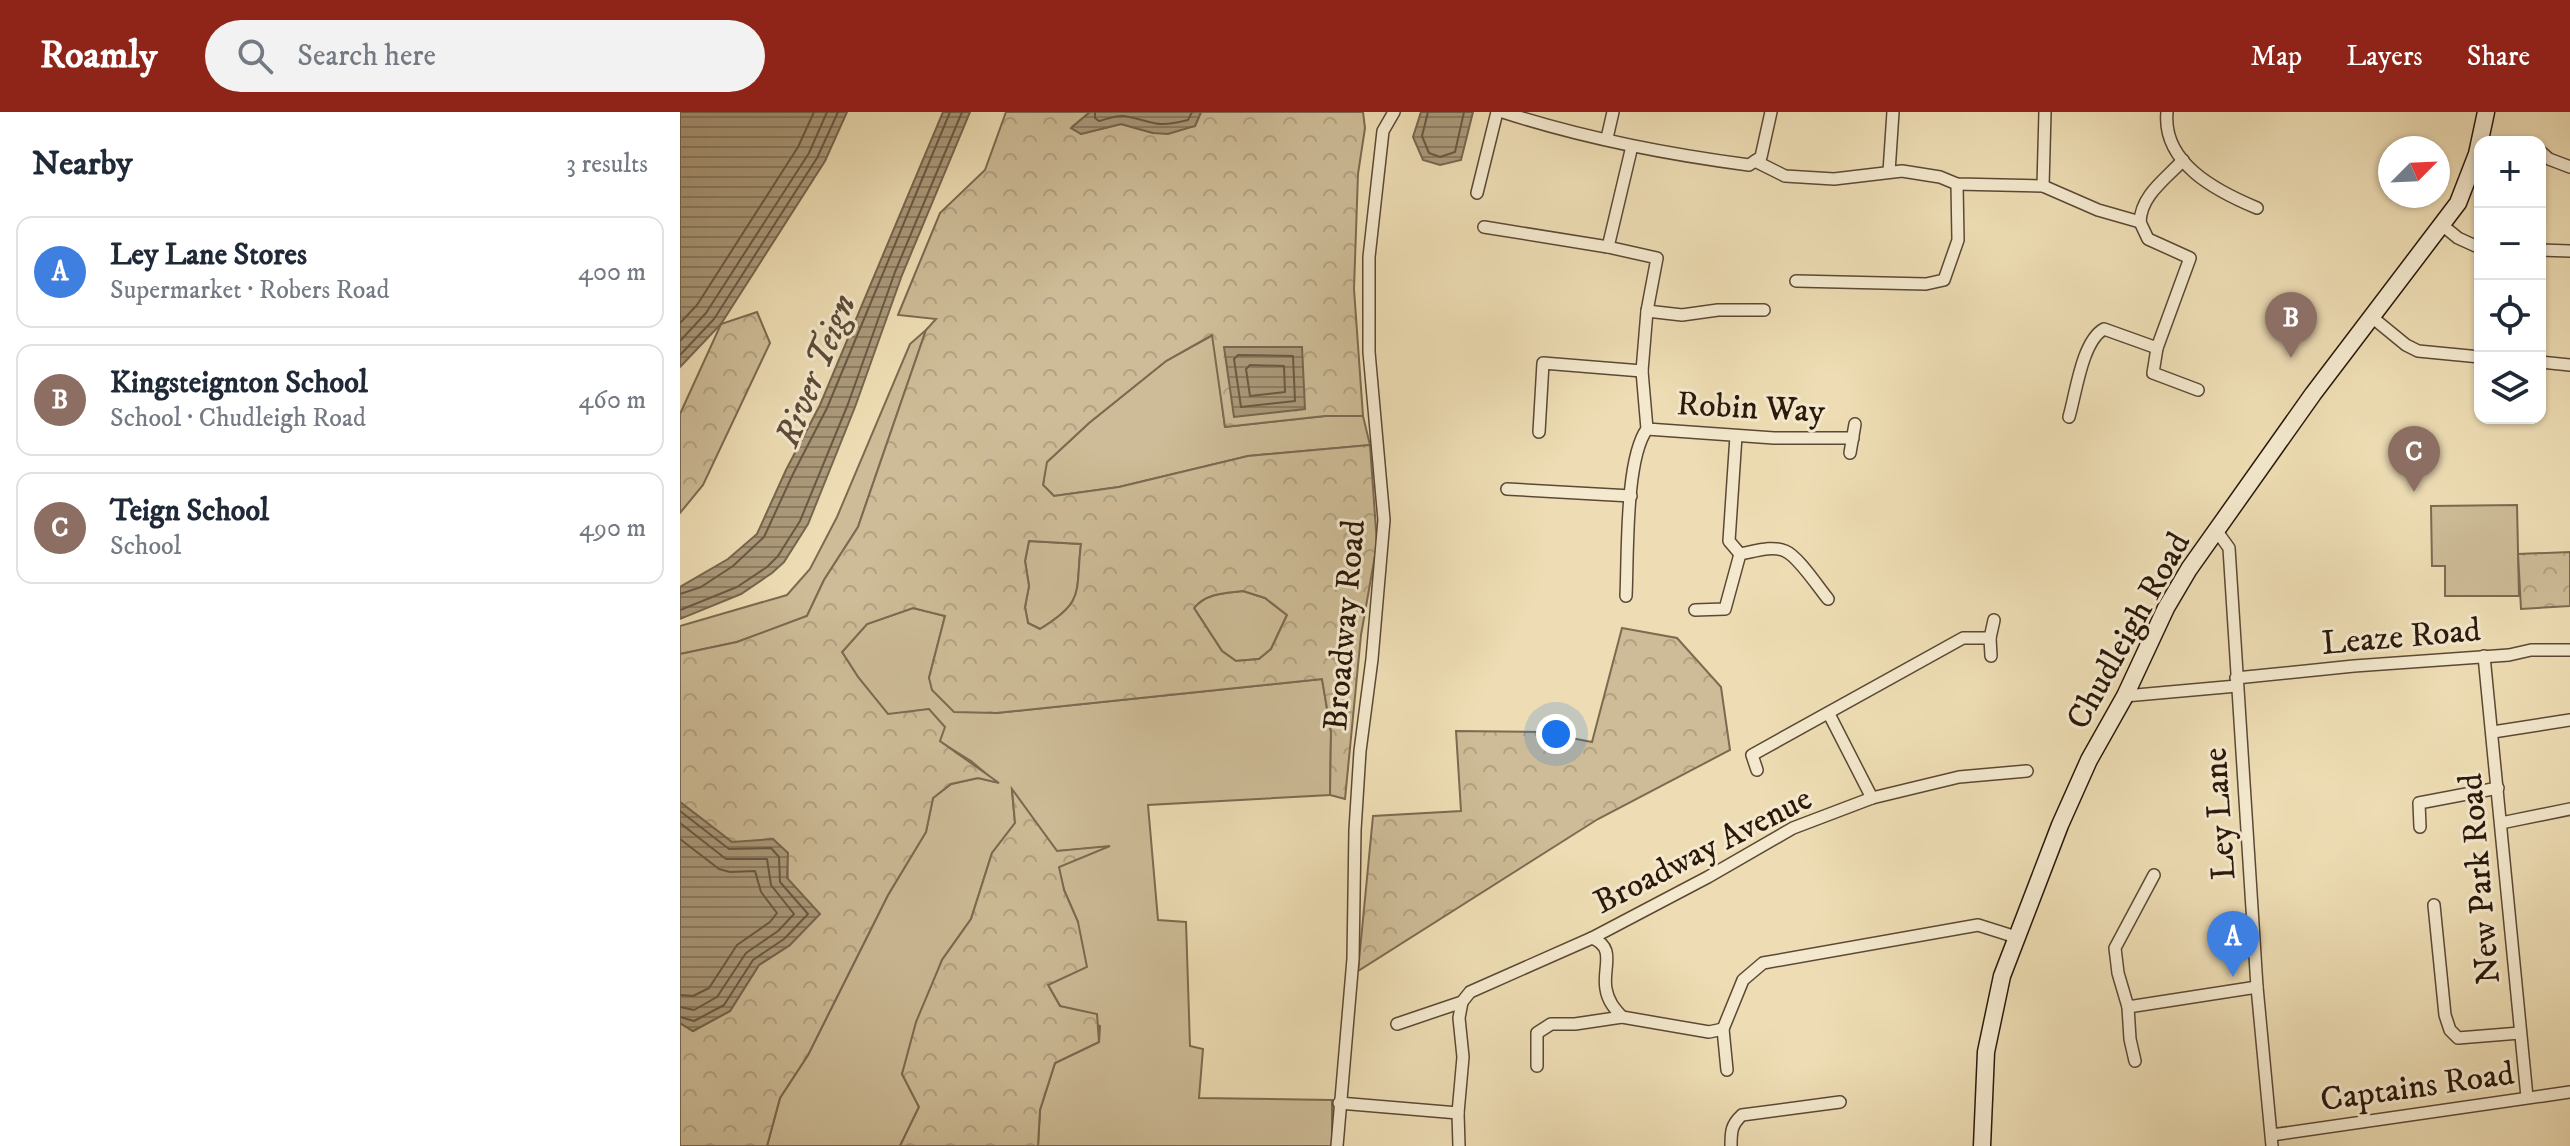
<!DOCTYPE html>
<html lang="en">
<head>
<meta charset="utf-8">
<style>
  body { margin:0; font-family:"IM FELL DW Pica",serif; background:#f2f2f3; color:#1f2937 }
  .controls { position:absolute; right:24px; top:24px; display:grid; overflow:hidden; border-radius:16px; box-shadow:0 2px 6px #0004 }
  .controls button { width:72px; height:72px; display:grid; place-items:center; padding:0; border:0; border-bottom:2px solid #e0e1e3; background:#fff; color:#1f2937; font:40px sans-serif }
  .compass { position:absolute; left:1698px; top:24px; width:72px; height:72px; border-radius:50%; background:#fff; box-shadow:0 2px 6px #0004; rotate:66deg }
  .you { position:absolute; left:876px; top:622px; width:28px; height:28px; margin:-20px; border:6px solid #fff; border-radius:50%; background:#1a73e8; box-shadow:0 0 0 12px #1a73e833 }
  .badge { display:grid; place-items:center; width:52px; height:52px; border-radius:50%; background:#8f2418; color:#fff; font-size:26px; font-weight:700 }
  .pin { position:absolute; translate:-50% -66px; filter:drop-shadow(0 2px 4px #0008) }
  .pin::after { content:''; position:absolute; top:42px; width:28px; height:24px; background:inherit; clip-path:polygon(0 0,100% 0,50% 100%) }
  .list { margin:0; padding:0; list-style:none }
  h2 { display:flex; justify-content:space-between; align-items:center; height:104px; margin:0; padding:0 32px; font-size:34px }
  h2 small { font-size:26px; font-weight:400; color:#747a83 }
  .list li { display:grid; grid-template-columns:52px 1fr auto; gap:24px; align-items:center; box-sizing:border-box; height:112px; margin:0 16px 16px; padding:0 16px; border:2px solid #e0e1e3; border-radius:16px }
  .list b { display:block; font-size:30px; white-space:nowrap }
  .list p { margin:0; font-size:26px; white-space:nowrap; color:#747a83 }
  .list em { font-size:26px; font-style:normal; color:#747a83 }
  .icon { flex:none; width:44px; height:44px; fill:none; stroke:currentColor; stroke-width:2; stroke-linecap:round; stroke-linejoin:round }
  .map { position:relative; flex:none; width:1890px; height:1034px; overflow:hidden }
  header { display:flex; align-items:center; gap:48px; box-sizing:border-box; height:112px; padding:0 40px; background:#8f2418; color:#fff }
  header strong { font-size:38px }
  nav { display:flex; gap:44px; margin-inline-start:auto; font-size:28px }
  .search { width:560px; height:72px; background:#f2f2f3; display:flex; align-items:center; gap:20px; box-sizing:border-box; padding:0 28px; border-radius:44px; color:#747a83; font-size:30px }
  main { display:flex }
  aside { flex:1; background:#fff }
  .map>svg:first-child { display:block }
</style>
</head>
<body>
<header>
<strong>Roamly</strong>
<div class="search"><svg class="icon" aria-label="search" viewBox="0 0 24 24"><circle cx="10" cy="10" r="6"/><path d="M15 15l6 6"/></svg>Search here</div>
<nav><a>Map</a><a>Layers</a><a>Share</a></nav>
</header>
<main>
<aside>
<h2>Nearby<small>3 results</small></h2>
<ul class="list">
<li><span class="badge" style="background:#3f7fe0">A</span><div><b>Ley Lane Stores</b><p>Supermarket · Robers Road</p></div><em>400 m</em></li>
<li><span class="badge" style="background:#8d6e63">B</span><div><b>Kingsteignton School</b><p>School · Chudleigh Road</p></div><em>460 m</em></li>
<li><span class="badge" style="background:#8d6e63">C</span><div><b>Teign School</b><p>School</p></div><em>490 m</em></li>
</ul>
</aside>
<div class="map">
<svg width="1890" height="1034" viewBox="0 0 1890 1034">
  <defs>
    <pattern id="forest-crowns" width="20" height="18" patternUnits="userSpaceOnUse" patternTransform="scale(2)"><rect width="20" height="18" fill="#cdbc97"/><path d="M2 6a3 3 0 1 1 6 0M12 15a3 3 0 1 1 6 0" fill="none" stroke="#b0a181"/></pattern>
    <pattern id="water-rules" width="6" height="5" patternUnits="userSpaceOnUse" patternTransform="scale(2)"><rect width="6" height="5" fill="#ab9a7b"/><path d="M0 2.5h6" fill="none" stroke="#8b7d63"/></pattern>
  </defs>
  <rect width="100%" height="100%" fill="#eeddb4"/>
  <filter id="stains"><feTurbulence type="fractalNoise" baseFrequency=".0025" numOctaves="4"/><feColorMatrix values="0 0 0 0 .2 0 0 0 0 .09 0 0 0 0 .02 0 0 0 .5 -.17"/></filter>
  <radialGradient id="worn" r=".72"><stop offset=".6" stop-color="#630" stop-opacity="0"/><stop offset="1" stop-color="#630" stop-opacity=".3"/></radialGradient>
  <!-- grass -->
  <g fill="#cdbc97" stroke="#7c6a51" stroke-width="2">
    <polygon points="246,218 178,415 144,468 127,504 57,530 0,542 0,514 107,483 130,457 157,405 230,232"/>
    <polygon points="533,223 545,315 645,304 683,304 690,333 568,344 439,375 374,384 363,373 366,351 409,311 486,249"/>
    <polygon points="1837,393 1839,484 1765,484 1765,454 1752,454 1751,394"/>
    <path d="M349,429L401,432C395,481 406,489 360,517L348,511L345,495L349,474L345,449Z"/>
    <path d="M563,479L585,486L607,503L591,537L579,547L556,549L542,539L514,496C526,481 545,481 563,479Z"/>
    <polygon points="233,496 265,504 249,566 316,601 642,567 651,620 650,683 468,693 478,808 506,810 510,934 523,937 519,986 652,988 652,1034 358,1034 360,998 375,951 419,930 420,914 380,894 368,873 398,810 384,778 378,755 426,735 377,739 332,679 335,711 312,741 291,807 262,848 222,962 239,995 220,1034 87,1034 100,986 128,943 208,783 246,720 253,686 271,672 298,666 316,670 291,649 259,629 249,597 208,603 178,565 162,540 187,512"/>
  </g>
  <!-- forest -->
  <g fill="url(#forest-crowns)" stroke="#7c6a51" stroke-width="2" fill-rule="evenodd">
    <path d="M326,0H410L392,15L401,22L441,12L473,21L515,14L521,0H683L685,16L678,62L674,177L683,304H645L545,315L532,223L486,249L409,311L367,350L363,373L374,384L439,375L568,344L690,333L697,432L681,523L665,687L650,683L651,620L642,567L316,601L274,600L252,578L249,566L265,504L233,496L187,512L162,540L178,565L208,602L249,597L265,615L260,629L319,671L298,666L271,672L253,686L246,720L208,783L128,943L100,986L87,1034H0V911L13,919L50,899L79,853L110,833L107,741L52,730L0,690V542L57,530L127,504L144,468L178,415L246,218L256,207L218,203L260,101L305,58ZM349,429L401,432C395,481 406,489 360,517L348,511L345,495L349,474L345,449ZM563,479L585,486L607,503L591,537L579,547L556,549L542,539L514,496C526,481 545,481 563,479Z"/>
    <polygon points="77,200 90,231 23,373 0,401 0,302 41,212"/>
    <polygon points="1890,440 1890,494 1841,497 1838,442"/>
    <polygon points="942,516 997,526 1041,575 1050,638 918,707 678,859 693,704 781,699 776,619 860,620 912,630"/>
    <polygon points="332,677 377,739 430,734 379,755 384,778 398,810 407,855 368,873 380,894 417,902 419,930 375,951 360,998 358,1034 220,1034 239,995 222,962 236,910 262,848 291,807 312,741 335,711"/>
  </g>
  <!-- water -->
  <g fill="url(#water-rules)" stroke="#77664e" stroke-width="2">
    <polygon points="0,0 167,0 145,49 41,212 0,255"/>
    <polygon points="263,0 290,0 222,163 175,295 128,412 104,450 92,461 61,482 0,507 0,475 48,447 77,422 106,358 140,293"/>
    <polygon points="410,0 521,0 515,14 488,22 473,21 441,12 401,22 391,16"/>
    <polygon points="741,0 793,0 781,48 760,53 743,48 733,25"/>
    <polygon points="544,235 622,235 625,297 554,305"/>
    <polygon points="0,690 52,730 93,727 108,741 107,766 140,802 110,833 79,853 50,899 13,919 0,911"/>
  </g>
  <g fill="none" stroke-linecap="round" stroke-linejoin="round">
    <!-- shore -->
    <g stroke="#6a5943" stroke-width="2">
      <path d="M415,0V6L419,9C427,7 436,3 444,4C475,9 473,17 508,8L512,0"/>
      <polyline points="748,0 742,24 749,41 760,45 775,40 784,0"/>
      <polyline points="0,211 17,193 118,35 134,0"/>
      <polyline points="0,229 26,201 129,41 147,0"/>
      <polyline points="0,243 34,207 137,46 158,0"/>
      <polygon points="558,243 613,244 615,289 561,295 554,247"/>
      <polygon points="570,253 604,254 605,280 570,284 566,257"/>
      <polyline points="0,482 21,475 53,454 84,425 113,362 147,296 270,0"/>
      <polyline points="0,498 57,475 87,455 98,444 120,409 168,292 215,160 282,0"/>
      <polyline points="0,699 49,737 91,736 99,745 100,770 128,802 104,827 73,848 44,893 14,909 0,905"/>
      <polyline points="0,711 46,747 87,747 91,773 114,802 98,819 66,841 37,885 14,898 0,895"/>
      <polyline points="0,727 39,757 50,760 75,759 81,780 97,801 90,810 57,833 29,876 13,884 0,883"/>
    </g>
    <defs>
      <g id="minor">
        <path d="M823,0C903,26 985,42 1069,53L1081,45L1091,0"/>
        <path d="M1487,0C1482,51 1536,79 1577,96"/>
        <polyline points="927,26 933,0"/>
        <polyline points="1860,39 1869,47 1890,55"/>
        <path d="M1075,49L1105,64L1154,67L1222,59L1260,65L1277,72L1363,74L1418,98L1460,110C1461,83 1486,67 1503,48"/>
        <polyline points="1209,60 1213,0"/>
        <polyline points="1363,74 1365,0"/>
        <polyline points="797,81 817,0"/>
        <polyline points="1762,113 1778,126 1800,136"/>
        <polyline points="804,115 928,135"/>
        <polyline points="1860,138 1890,139"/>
        <polyline points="1116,169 1246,172 1264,168 1278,128 1277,72"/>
        <polyline points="967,199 1002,203 1038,198 1084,198"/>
        <polyline points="1693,206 1726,233 1738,239 1800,245"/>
        <polyline points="1477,236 1473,261 1518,278"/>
        <polyline points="1860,250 1890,253"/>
        <path d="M1389,305C1396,281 1402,229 1424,217L1477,236L1510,146L1468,127L1460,110"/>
        <polyline points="967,317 1094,326 1173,326"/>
        <polyline points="859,320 863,251 962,259"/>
        <path d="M1056,324L1049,429L1060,442C1073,440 1092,433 1105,439C1118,444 1138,475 1148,487"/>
        <polyline points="1170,341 1175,312"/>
        <polyline points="827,377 951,384"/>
        <polyline points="1536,418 1549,436 1577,875 1592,1034"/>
        <path d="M946,484C948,444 945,347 967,317L962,259L967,199L977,146L928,135L952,34"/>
        <polyline points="1015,498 1045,497 1060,442"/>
        <polyline points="1311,544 1310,526 1314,508"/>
        <polyline points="1804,544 1847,985"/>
        <polyline points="1556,566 1674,554 1829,543 1851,538 1890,538"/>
        <polyline points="1445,584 1557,574"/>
        <polyline points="1149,602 1192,686"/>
        <polyline points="1813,620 1890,608"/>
        <polyline points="1077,658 1072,643 1283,526 1310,526"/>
        <polyline points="1821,711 1890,697"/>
        <polyline points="1740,715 1739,691 1818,676"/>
        <polyline points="1474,763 1435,836 1438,861 1448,895 1577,875"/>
        <polyline points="1754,793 1765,903 1770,918 1778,926 1840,921"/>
        <path d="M912,826C937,836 922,856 926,877C928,889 934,896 942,905"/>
        <polyline points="1448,895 1450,927 1455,949"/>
        <polyline points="717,912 782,890 790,880 912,826 1028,765 1113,716 1192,686 1279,665 1347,659"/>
        <polyline points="857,954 857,921 871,912 895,912 942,905 1029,920 1043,917"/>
        <polyline points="1047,958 1043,917 1063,868 1083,851 1298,813 1336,825"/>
        <polyline points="659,991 778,1001 779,1034"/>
        <polyline points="778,1001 783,945 779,906 782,890"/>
        <polyline points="1592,1023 1890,980"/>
        <polyline points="657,1034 673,847 675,718 680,639 692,547 704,408 689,240 689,145 703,19 714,0"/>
        <path d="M1051,1034C1051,1020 1051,1013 1062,1003L1160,990"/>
      </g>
      <polyline id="secondary" points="1302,1034 1306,940 1322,864 1380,713 1409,648 1445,584 1486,496 1509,457 1633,282 1778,91 1797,42 1806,0"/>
    </defs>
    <!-- minor casing -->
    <use href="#minor" stroke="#5b4935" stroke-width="14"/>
    <!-- secondary casing -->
    <use href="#secondary" stroke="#2a180b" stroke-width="19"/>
    <!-- minor -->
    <use href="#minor" stroke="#f4e9ce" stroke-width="11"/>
    <!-- secondary -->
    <use href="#secondary" stroke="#f4e9ce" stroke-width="16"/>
  </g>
  <g text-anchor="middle" stroke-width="6" stroke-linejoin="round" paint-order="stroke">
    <!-- street labels -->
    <g font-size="34" fill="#2a180b" stroke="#f4e9ce">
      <text transform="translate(1071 294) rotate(3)" y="12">Robin Way</text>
      <text transform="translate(663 513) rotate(-85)" y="12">Broadway Road</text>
      <text transform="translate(1447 518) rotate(-61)" y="12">Chudleigh Road</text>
      <text transform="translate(1721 523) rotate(-5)" y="12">Leaze Road</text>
      <text transform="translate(1538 702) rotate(-94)" y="12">Ley Lane</text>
      <text transform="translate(1022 737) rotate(-27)" y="12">Broadway Avenue</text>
      <text transform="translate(1798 767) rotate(-95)" y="12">New Park Road</text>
      <text transform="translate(1737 973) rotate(-8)" y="12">Captains Road</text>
    </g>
    <!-- water labels -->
    <g font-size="36" font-style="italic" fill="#5e4c38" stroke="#f4e9ce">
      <text transform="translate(134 258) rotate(-68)" y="13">River Teign</text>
    </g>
  </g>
  <rect width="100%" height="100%" filter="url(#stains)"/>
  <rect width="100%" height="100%" fill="url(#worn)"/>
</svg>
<div class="controls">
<button>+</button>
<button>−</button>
<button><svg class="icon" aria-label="locate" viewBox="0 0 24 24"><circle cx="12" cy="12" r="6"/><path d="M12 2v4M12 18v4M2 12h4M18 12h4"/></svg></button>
<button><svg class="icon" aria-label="layers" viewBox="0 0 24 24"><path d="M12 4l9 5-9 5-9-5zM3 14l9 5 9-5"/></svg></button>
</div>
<svg class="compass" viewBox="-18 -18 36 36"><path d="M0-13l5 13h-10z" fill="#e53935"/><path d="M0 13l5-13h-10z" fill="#747a83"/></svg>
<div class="you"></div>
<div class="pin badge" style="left:1553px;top:865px;background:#3f7fe0">A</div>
<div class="pin badge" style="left:1611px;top:246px;background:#8d6e63">B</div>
<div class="pin badge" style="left:1734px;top:380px;background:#8d6e63">C</div>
</div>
</main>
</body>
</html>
